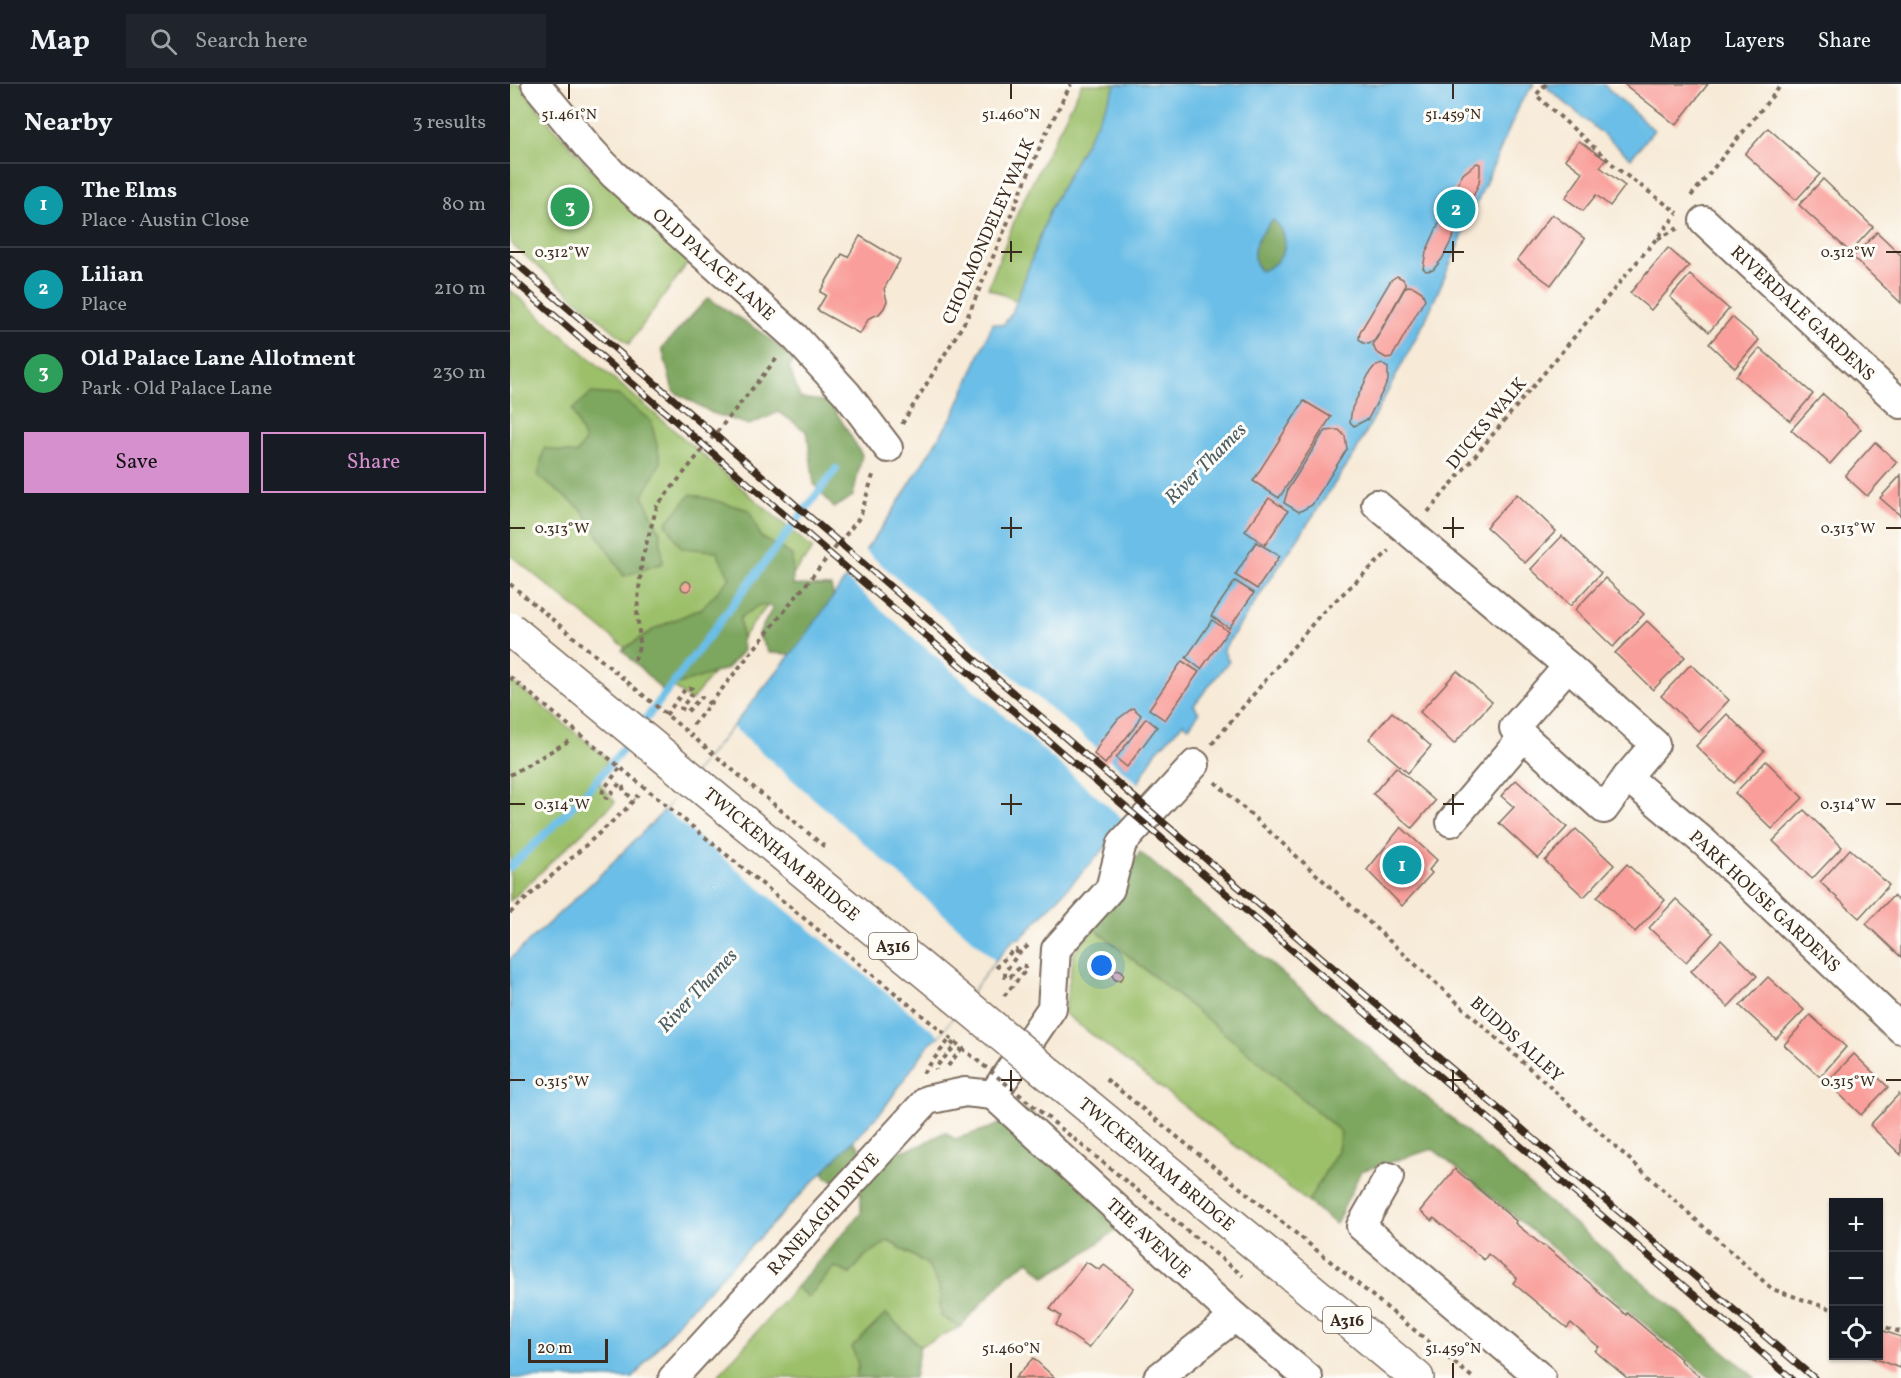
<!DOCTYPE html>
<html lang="en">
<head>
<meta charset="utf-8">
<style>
  body { margin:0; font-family:Vollkorn,serif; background:#20242c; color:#f1f3f6 }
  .controls { position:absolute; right:18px; bottom:18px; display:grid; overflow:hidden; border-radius:0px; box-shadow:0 2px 4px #0004 }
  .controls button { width:54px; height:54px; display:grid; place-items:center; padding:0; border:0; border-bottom:2px solid #363941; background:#171b24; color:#f1f3f6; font:30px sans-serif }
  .scale { position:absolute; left:18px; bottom:15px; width:80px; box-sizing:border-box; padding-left:6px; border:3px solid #3b2a1e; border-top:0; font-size:16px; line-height:21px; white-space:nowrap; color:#3b2a1e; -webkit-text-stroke:4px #fdfcf7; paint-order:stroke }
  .you { position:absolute; left:592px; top:882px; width:21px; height:21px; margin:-15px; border:4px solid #fff; border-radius:50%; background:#1a73e8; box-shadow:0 0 0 9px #1a73e833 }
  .badge { display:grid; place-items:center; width:39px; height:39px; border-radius:50%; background:#d690ce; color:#fff; font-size:20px; font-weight:700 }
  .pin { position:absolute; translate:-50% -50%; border:3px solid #fff; box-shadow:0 2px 6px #0006 }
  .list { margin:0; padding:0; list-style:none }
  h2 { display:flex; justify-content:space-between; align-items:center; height:78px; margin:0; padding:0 24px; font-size:26px }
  h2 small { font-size:20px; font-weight:400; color:#9ea1a6 }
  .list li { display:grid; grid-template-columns:39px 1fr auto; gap:18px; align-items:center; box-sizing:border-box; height:84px; padding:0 24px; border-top:2px solid #363941 }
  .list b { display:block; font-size:22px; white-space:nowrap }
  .list p { margin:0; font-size:20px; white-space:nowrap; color:#9ea1a6 }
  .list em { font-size:20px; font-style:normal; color:#9ea1a6 }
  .actions { display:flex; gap:12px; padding:18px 24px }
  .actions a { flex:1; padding:14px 0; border:2px solid #d690ce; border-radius:0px; text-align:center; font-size:21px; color:#d690ce }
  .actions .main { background:#d690ce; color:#111 }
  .icon { flex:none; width:33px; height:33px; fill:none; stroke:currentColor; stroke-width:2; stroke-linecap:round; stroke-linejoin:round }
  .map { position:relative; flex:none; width:1391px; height:1294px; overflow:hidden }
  header { display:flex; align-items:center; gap:36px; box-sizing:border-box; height:84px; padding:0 30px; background:#171b24; border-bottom:2px solid #363941 }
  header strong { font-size:28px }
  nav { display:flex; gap:33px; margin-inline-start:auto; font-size:21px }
  .search { width:420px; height:54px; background:#20242c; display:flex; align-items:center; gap:15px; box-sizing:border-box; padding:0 21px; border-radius:0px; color:#9ea1a6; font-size:22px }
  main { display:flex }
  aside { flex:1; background:#171b24 }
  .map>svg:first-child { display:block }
</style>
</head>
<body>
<header>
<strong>Map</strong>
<div class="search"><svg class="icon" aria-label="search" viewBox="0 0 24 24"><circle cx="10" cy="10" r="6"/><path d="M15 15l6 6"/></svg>Search here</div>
<nav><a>Map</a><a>Layers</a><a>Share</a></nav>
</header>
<main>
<aside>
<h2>Nearby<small>3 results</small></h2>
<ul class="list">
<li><span class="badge" style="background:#0f9aa8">1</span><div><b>The Elms</b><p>Place · Austin Close</p></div><em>80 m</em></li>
<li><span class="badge" style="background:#0f9aa8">2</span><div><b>Lilian</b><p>Place</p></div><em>210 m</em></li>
<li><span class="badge" style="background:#2e9e5b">3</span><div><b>Old Palace Lane Allotment</b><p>Park · Old Palace Lane</p></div><em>230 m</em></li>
</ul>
<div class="actions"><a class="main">Save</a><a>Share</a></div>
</aside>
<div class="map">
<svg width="1391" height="1294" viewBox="0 0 1391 1294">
  <rect width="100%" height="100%" fill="#fdfcf7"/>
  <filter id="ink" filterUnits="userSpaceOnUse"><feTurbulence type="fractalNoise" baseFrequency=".0167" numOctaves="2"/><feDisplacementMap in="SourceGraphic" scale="12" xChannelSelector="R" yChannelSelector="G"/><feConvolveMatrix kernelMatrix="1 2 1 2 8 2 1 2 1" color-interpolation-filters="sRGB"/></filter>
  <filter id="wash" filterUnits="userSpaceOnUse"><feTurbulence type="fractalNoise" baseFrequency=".008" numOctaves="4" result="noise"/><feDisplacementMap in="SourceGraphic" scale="24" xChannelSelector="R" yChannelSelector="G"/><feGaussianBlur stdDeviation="1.35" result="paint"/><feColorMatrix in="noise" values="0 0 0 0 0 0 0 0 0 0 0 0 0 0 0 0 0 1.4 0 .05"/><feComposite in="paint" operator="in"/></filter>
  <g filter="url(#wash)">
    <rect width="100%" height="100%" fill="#f7ead7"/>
    <!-- green -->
    <g fill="#9cc06a" stroke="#6c7544" stroke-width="1.5">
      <polygon points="0,0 10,0 38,37 83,87 179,177 119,260 0,159"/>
      <polygon points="572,0 606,0 596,21 540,125 507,217 478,204 509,125"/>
      <polygon points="0,206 303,465 181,617 0,471"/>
      <polygon points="0,596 97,674 90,700 105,718 0,817"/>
      <polygon points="584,844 740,970 831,1048 828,1066 798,1118 554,929 564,868"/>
      <polygon points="378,1157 417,1180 429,1202 431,1232 450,1243 410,1262 376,1230 348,1281 346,1294 206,1294 286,1203 298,1212 325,1182 340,1190 355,1172"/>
    </g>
    <!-- forest -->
    <g fill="#7da65e" stroke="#5c683e" stroke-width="1.5">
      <path d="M763,135C784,153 775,180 750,187C736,166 748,153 763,135Z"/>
      <polygon points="198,214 258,253 284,277 279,283 290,314 320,318 352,371 343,412 324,424 304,400 297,348 269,328 239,341 202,329 163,307 152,264"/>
      <polygon points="81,309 108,311 141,337 151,378 133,412 150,449 153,479 114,492 72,426 28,392 34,364 66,370 75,357 62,326"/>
      <polygon points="181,410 239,426 251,453 282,471 283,501 321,502 331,546 298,571 259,569 248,551 263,523 249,521 230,534 233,567 216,585 152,606 112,566 146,544 192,524 220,494 206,467 171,464 156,439"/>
      <polygon points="630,768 1245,1294 1200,1294 923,1065 851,1087 826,1140 798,1118 828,1066 831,1048 740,970 584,844"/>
      <polygon points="515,1026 545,1043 605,1109 609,1144 570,1172 535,1193 519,1177 499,1190 450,1243 431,1232 429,1202 417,1180 379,1157 355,1172 340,1190 325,1183 298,1213 286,1203 351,1129 351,1110 340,1102 316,1094 301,1057 331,1044 360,1075 409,1062 435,1048 445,1055 483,1043"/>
      <polygon points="376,1230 410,1262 404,1294 346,1294 348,1281 342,1263"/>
    </g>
    <!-- water -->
    <g fill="#6bbee7" stroke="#537482" stroke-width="1.5" fill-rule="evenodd">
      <path d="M606,0H1024L1011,18L916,235L845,369L713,566L719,577L684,621L689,629L679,643L673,639L645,669L616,721L623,734L511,854L504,855L485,877L429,952L419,960L372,1027L174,1231L123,1294H0V875L85,796L155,726L294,554L381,430L445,328L483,239L493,241L502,229L540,125L596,21ZM763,136C784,153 775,180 750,187C736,167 748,152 763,136Z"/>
      <polygon points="1033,0 1093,0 1144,46 1121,74"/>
    </g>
    <!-- pier -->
    <g fill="#f7ead7">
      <polygon points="353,465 630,701 620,721 626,734 620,741 334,493"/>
      <polygon points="223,643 485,876 429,952 155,726"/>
    </g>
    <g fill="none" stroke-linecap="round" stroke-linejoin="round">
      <!-- stream -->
      <g stroke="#6bbee7" stroke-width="8">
        <polyline points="129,644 326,385"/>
        <path d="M0,783C44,743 85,702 121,655"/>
      </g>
    </g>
    <g id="blocks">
      <!-- building -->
      <g fill="#f99e9a">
        <polygon points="1114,0 1198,0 1166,41"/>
        <polygon points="1258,44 1310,90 1286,116 1235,70"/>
        <polygon points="1069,57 1096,76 1090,83 1115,102 1100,122 1086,111 1073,127 1055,114 1073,89 1055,75"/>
        <polygon points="967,79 970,80 970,89 969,99 962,115 932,175 923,186 916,187 913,184 916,168 941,112 953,90"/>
        <polygon points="1313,95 1363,143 1340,168 1289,121"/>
        <polygon points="1042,130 1075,155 1041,201 1007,176"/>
        <polygon points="1367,148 1391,171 1391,219 1343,173"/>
        <polygon points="350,152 390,176 374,205 377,217 374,224 369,230 359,234 350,250 307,226 316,211 310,208 332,170 338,173"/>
        <polygon points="1158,164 1179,182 1141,226 1120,209"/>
        <polygon points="1180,191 1219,225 1199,248 1160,213"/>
        <polygon points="887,192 893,195 896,201 865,256 859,260 853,259 849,255 850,248 881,196"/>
        <polygon points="898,202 904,203 912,208 915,215 882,273 876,274 866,268 863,261 895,204"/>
        <polygon points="1222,233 1249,256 1225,284 1199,260"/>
        <polygon points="1250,264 1303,310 1280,337 1226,292"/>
        <polygon points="872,280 878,284 878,297 858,335 844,342 840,338 842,324 860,288 864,283"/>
        <polygon points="1313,310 1351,345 1320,380 1281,346"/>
        <polygon points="794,317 821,333 769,414 743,397"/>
        <polygon points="825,346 829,346 835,352 837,365 802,421 789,428 774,419 778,405 812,351 816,347"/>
        <polygon points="1365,358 1387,378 1357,412 1335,392"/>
        <polygon points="1391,391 1391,432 1370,414"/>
        <polygon points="1007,410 1046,447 1015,479 976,443"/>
        <polygon points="759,414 778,427 755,461 735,447"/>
        <polygon points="1052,452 1091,489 1060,522 1021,485"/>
        <polygon points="746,458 770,472 747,505 725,491"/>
        <polygon points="1095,494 1134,530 1103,563 1065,526"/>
        <circle cx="176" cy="502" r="5"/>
        <polygon points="725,497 744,509 719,544 701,532"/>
        <polygon points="702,536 718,547 691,585 676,574"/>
        <polygon points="1137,537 1175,573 1143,606 1105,569"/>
        <polygon points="672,577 689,588 655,636 639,625"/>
        <polygon points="1181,580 1219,616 1189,648 1151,612"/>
        <polygon points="947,587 982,618 944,660 910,628"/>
        <polygon points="623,624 631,631 624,644 595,680 584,670 591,657 608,635"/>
        <polygon points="882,628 921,662 898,689 859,655"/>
        <polygon points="1217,630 1254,667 1224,699 1186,662"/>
        <polygon points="636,634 647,643 617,683 606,674"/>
        <polygon points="1256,677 1293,714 1262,745 1225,709"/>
        <polygon points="886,683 925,717 902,744 863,710"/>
        <polygon points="1006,696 1057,743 1028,775 989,739 1004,723 991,712"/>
        <polygon points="1294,726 1332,763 1302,795 1263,757"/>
        <polygon points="891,743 927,776 919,786 922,789 892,822 857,786"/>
        <polygon points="1066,745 1104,781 1074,813 1035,777"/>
        <polygon points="1340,765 1379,801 1349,834 1310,798"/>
        <polygon points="1117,780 1155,816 1125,848 1087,813"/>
        <polygon points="1383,812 1391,819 1391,873 1356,840"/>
        <polygon points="1166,815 1203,849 1176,878 1139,844"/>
        <polygon points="1211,856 1247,892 1218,923 1181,887"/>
        <circle cx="608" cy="891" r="5.5"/>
        <polygon points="1258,893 1294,926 1266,955 1230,922"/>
        <polygon points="1300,931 1336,963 1310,993 1274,961"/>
        <polygon points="1344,970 1378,1003 1351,1031 1317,998"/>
        <polygon points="1389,1010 1391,1013 1391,1071 1360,1041"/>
        <polygon points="945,1085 1006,1137 1005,1139 1033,1162 1034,1161 1088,1206 1087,1207 1116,1231 1117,1229 1171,1275 1170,1276 1191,1294 1117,1294 1085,1267 1089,1263 1061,1239 1057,1244 1003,1199 1007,1194 978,1170 974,1176 924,1134 922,1137 910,1127"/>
        <polygon points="576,1178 590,1186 594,1181 624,1204 579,1264 546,1241 551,1232 540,1225"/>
        <polygon points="1368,1245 1391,1253 1390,1284 1357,1272 1368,1272"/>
        <polygon points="523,1274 545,1294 505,1294"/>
      </g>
    </g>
  </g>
  <g filter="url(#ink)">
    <use href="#blocks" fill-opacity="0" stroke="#7d6d5f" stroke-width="1.5"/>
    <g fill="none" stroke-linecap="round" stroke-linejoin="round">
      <defs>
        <g id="minor">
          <polyline points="26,0 78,63 103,90 285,253 337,310 378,364"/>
          <polyline points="1194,137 1391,320"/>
          <polyline points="866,420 1058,582 1145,660 1117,693 1195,759 1391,945"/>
          <polyline points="1058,582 1004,644 1094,725 1117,693"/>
          <polyline points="941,738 1013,653"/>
          <polyline points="483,1011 725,1233 798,1294"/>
          <polyline points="483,1011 542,924 546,865 600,805 612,759 685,680"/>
          <polyline points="879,1093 851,1142 1031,1294"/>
          <polyline points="163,1294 417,1016 455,1008 483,1011"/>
          <polyline points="648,1294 725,1233"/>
        </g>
        <polyline id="highway" points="767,1178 907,1294"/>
      </defs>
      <!-- minor casing -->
      <use href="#minor" stroke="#7d6d5f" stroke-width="32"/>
      <!-- highway casing -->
      <use href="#highway" stroke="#7d6d5f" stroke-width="36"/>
      <!-- path -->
      <g stroke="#7d6d5f" stroke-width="4" stroke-dasharray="4.5 4.5" stroke-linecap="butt">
        <polyline points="1036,0 1026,11 1109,86 1168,129"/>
        <polyline points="1181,112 1272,0"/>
        <polyline points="1148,155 1170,143"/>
        <polyline points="392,340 457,234 535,51 561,0"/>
        <polyline points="918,428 1167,130"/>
        <polyline points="125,576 130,559 127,527 132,475 147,422 267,274"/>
        <polyline points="156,631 176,604 182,604 183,609 171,624 177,628 191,613 200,620"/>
        <polyline points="183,641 350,433 364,388"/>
        <polyline points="702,660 810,531 879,467"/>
        <polyline points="110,684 93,706 92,712 97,714 110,699 112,701 114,707 124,716"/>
        <polyline points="0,691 62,655"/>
        <polyline points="705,698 1262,1205 1324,1226"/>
        <polyline points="0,829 114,727 128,711"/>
        <polyline points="486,884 502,867 506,866 508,870"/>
        <polyline points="494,912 516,886 515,882 512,881 500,893 495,893 495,888 508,870 519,861"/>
        <polyline points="438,982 452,964"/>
        <polyline points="413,989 439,956 445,962 426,983 426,986"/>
        <polyline points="777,1142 963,1294"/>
        <polyline points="1368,1241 1391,1248"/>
      </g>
      <!-- minor -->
      <use href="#minor" stroke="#fff" stroke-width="28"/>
      <!-- highway -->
      <use href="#highway" stroke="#fff" stroke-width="33"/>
      <defs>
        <g id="rail">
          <polyline points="0,174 676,758 1304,1294"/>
          <polyline points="0,193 184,353 1281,1294"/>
        </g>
      </defs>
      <!-- rail casing -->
      <use href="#rail" stroke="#3b2a1e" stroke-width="7"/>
      <!-- rail -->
      <use href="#rail" stroke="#fdfcf7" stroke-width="4.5" stroke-dasharray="14" stroke-linecap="butt"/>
      <defs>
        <polyline id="highway-bridge" points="0,545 767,1178"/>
      </defs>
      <!-- highway-bridge casing -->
      <use href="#highway-bridge" stroke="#7d6d5f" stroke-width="36" stroke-linecap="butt"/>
      <!-- path-bridge -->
      <g stroke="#7d6d5f" stroke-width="4" stroke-dasharray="4.5 4.5" stroke-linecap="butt">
        <polyline points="0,500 315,763"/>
        <polyline points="0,593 452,964 733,1192"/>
        <polyline points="596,995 777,1142"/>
      </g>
      <!-- highway-bridge -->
      <use href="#highway-bridge" stroke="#fff" stroke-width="33"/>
    </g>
  </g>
  <!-- ticks -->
  <path fill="none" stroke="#3b2a1e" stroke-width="2" d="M59,0V15M501,0V15M943,0V15M501,157V178M943,157V178M0,168H15M491,168H512M933,168H954M1376,168H1391M501,433V454M943,433V454M0,444H15M491,444H512M933,444H954M1376,444H1391M501,710V731M943,710V731M0,720H15M491,720H512M933,720H954M1376,720H1391M501,986V1007M943,986V1007M0,996H15M491,996H512M933,996H954M1376,996H1391M501,1279V1294M943,1279V1294"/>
  <g text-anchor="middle" stroke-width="6" stroke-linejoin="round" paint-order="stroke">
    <!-- shield labels -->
    <g fill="#fdfcf7" stroke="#75695f" stroke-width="1.5">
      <rect x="359" y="849" width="48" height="26" rx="4.5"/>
      <rect x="813" y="1223" width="48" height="26" rx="4.5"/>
    </g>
    <g font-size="16" font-weight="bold" fill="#3b2a1e">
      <text x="383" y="868">A316</text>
      <text x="837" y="1242">A316</text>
    </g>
    <!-- street labels -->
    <g font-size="18" fill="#3b2a1e" stroke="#fdfcf7">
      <text transform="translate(478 147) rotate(-66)" y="6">CHOLMONDELEY WALK</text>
      <text transform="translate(204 180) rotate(42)" y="6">OLD PALACE LANE</text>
      <text transform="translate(1293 229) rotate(43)" y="6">RIVERDALE GARDENS</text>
      <text transform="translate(976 339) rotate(-50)" y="6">DUCKS WALK</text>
      <text transform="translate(272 770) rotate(40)" y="6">TWICKENHAM BRIDGE</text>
      <text transform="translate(1255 817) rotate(43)" y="6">PARK HOUSE GARDENS</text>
      <text transform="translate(1007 955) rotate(42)" y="6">BUDDS ALLEY</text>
      <text transform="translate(647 1080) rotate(40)" y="6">TWICKENHAM BRIDGE</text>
      <text transform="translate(313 1130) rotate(-48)" y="6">RANELAGH DRIVE</text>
      <text transform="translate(639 1154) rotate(43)" y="6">THE AVENUE</text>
    </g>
    <!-- water labels -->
    <g font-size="20" font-style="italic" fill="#4c5e64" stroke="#fdfcf7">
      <text transform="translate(695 379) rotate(-45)" y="7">River Thames</text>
      <text transform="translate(187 906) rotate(-47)" y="7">River Thames</text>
    </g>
  </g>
  <g font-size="15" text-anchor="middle" fill="#3b2a1e" stroke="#fdfcf7" stroke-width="6" stroke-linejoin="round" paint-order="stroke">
    <text x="59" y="35">51.461°N</text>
    <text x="501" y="35">51.460°N</text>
    <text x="943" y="35">51.459°N</text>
    <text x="1338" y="173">0.312°W</text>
    <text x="52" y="173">0.312°W</text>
    <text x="1338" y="449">0.313°W</text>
    <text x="52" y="449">0.313°W</text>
    <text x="1338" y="725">0.314°W</text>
    <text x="52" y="725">0.314°W</text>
    <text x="1338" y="1002">0.315°W</text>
    <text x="52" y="1002">0.315°W</text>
    <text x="501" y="1269">51.460°N</text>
    <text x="943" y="1269">51.459°N</text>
  </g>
</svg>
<div class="controls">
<button>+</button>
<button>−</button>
<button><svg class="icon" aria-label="locate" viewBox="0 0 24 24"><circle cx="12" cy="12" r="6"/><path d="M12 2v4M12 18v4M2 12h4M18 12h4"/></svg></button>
</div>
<div class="scale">20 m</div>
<div class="you"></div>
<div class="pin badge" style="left:892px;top:781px;background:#0f9aa8">1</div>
<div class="pin badge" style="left:946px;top:125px;background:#0f9aa8">2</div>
<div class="pin badge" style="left:60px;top:123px;background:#2e9e5b">3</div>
</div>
</main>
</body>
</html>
